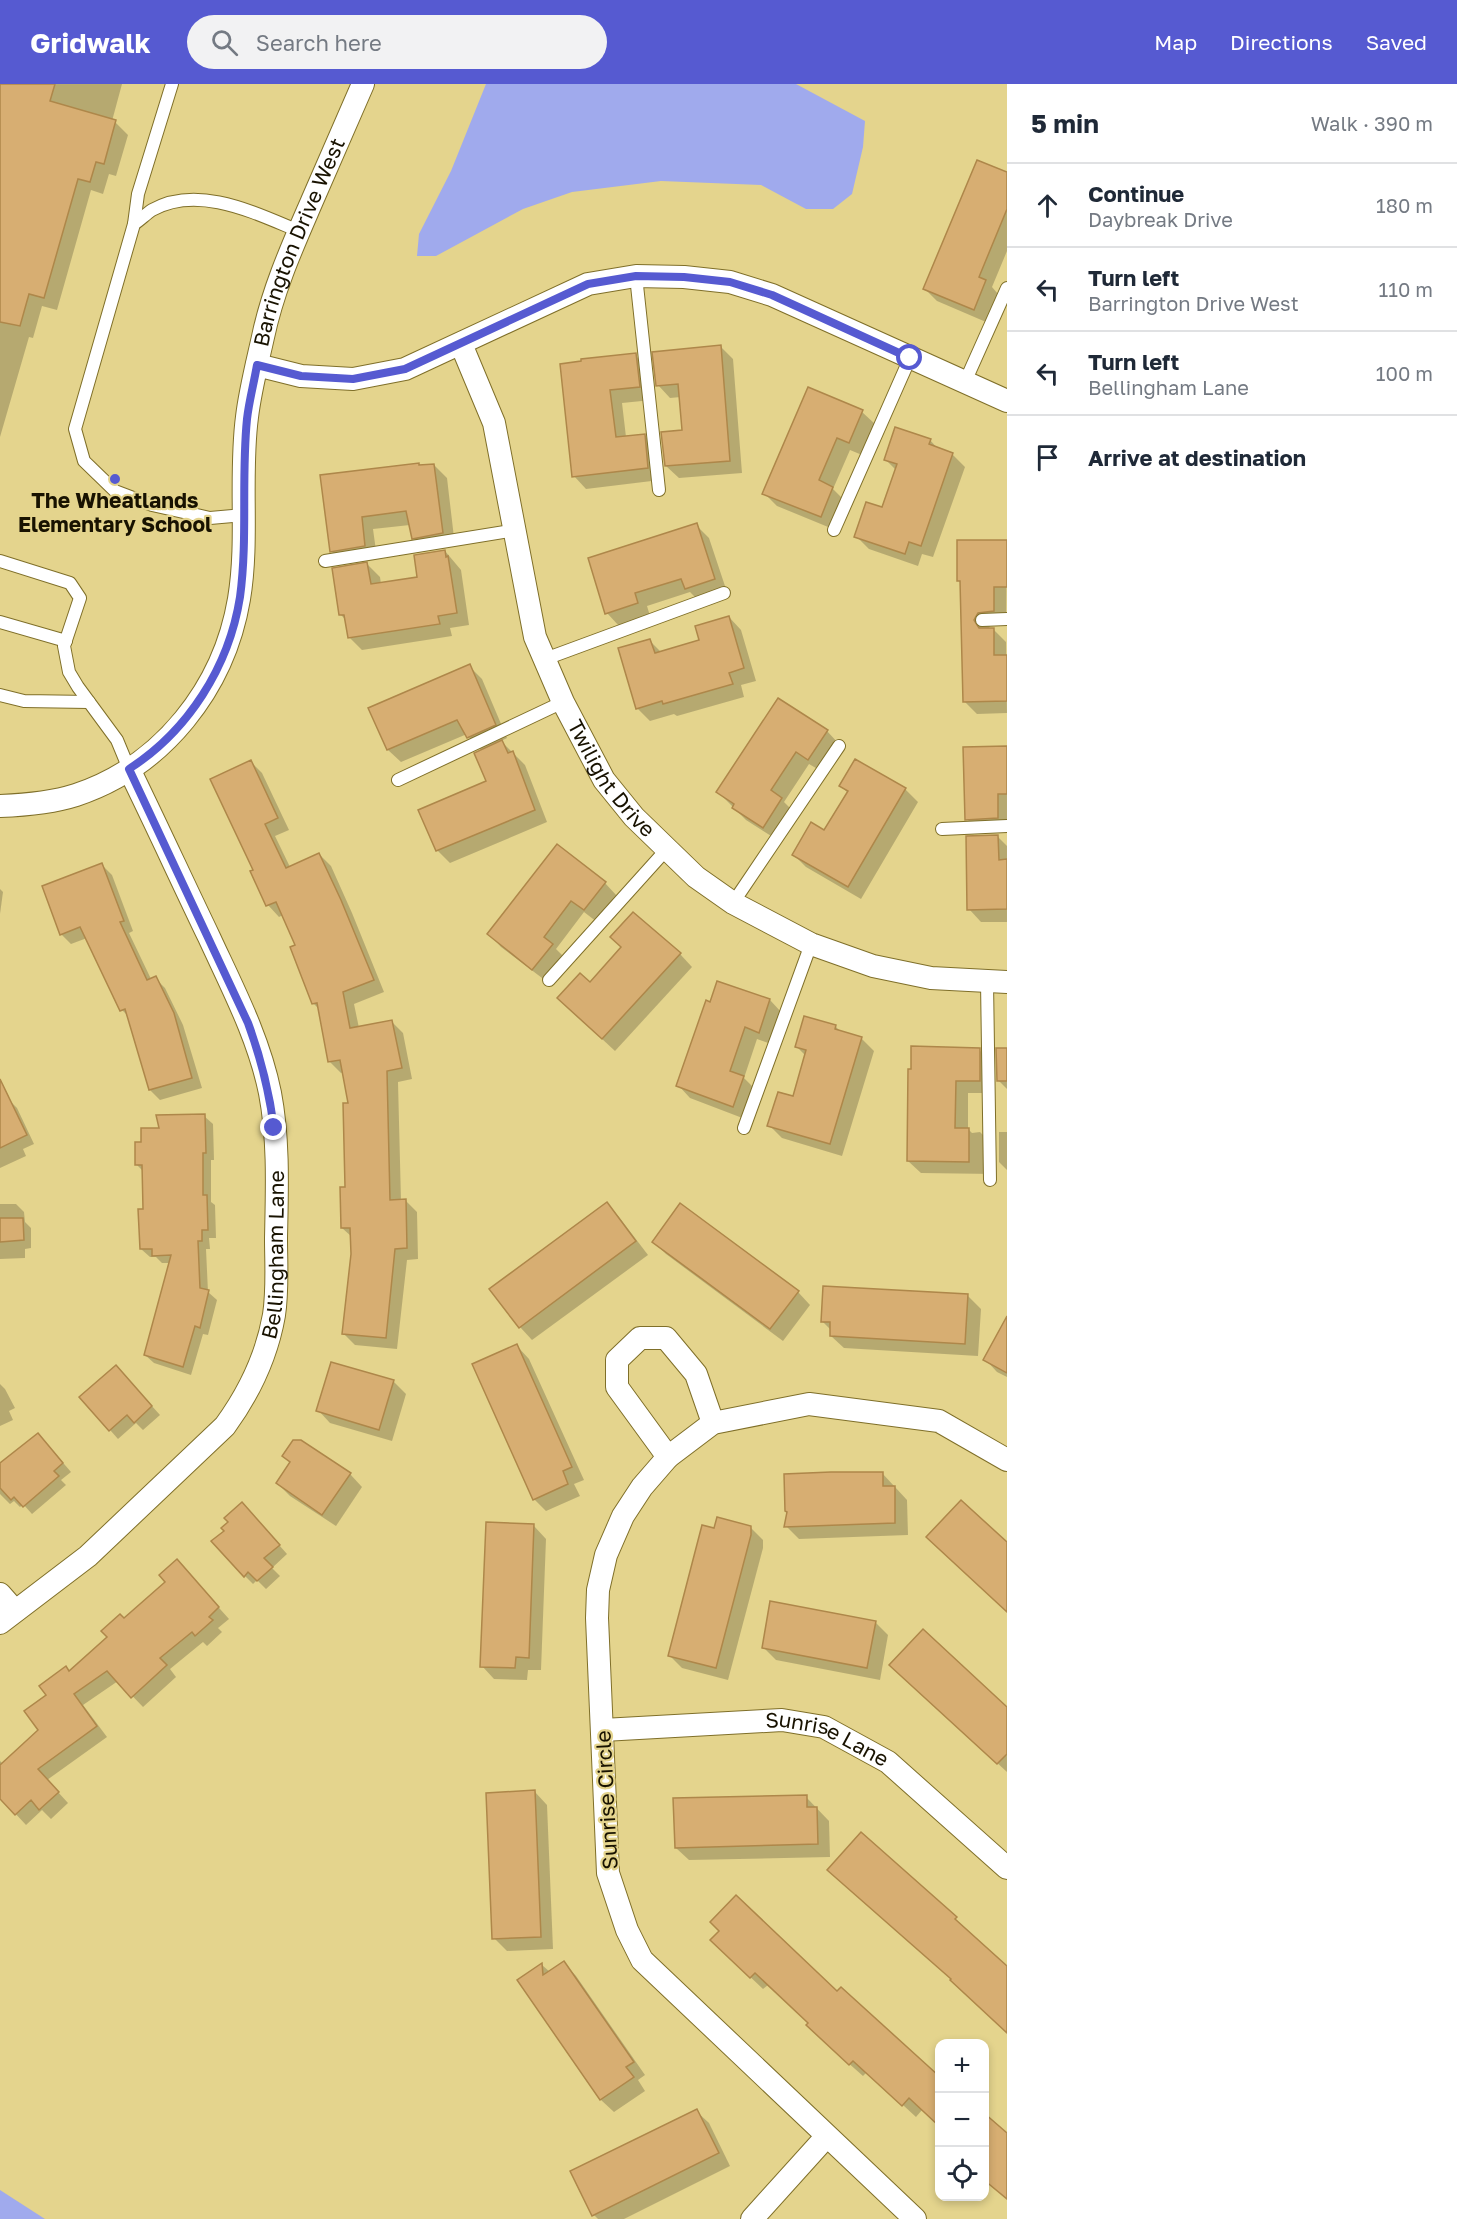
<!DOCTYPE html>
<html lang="en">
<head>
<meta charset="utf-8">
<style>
  body { margin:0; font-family:"Golos Text",sans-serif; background:#f2f2f3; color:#1f2937 }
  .controls { position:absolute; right:18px; bottom:18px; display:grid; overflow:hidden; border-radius:12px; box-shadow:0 3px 9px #0003 }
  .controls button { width:54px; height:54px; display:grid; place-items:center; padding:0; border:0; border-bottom:2px solid #e0e1e3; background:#fff; color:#1f2937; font:30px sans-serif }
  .stop { position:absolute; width:18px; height:18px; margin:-14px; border:4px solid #565ad1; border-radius:50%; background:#fff }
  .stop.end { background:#565ad1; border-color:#fff; box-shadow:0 2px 6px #0008 }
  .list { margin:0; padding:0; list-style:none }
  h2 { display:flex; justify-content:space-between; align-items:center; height:78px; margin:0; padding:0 24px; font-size:26px }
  h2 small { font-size:20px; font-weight:400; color:#747a83 }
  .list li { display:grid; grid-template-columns:39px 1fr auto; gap:18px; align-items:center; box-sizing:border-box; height:84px; padding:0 24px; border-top:2px solid #e0e1e3 }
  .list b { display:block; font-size:22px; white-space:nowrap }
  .list p { margin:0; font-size:20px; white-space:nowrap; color:#747a83 }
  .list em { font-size:20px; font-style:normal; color:#747a83 }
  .icon { flex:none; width:33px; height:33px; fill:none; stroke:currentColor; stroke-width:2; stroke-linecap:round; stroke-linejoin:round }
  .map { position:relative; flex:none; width:1007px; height:2135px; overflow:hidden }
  header { display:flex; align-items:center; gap:36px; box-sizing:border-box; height:84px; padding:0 30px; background:#565ad1; color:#fff }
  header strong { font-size:28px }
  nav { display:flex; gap:33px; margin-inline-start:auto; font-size:21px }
  .search { width:420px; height:54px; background:#f2f2f3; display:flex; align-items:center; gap:15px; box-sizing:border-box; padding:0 21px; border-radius:33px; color:#747a83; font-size:22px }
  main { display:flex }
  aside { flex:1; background:#fff }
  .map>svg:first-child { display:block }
</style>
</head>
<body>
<header>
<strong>Gridwalk</strong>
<div class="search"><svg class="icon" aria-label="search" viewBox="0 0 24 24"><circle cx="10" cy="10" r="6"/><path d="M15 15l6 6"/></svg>Search here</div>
<nav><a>Map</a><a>Directions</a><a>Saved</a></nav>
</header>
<main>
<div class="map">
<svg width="1007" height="2135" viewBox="0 0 1007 2135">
  <rect width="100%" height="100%" fill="#e4d48d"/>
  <!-- water -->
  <g fill="#a0aaed">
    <polygon points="486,0 796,0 865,37 863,63 852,110 833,125 806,125 761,101 661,97 572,108 523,125 436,172 417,172 419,150 451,87"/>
    <polygon points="0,2106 45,2135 0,2135"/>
  </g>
  <!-- shadow -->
  <g fill="#0003">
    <polygon points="0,0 122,0 112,37 115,38 128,51 116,92 109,90 103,110 91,106 57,226 42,222 33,254 29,253 0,353"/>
    <polygon points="1007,90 1007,167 992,203 998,210 986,238 937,217 924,204"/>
    <polygon points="720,262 733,275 742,389 679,394 666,382 684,347 681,313 670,314 658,301"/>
    <polygon points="635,271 648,284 652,316 622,319 626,353 644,351 657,364 660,396 586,405 574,392 562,281"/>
    <polygon points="862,328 875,340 862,371 850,366 833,405 845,417 833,445 777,422 764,409"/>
    <polygon points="930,356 939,366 952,370 965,383 933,473 922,470 918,482 869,465 856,452 883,425 896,386 886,376"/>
    <polygon points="434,381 447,394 455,462 426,467 413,454 410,441 373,445 377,474 344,480 331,467 321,393"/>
    <polygon points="696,441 709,454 727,508 699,517 690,508 647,522 650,532 619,542 607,529"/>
    <polygon points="1007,457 1006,540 991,541 988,545 993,545 1006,558 1007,629 977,630 964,617 962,500 959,497"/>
    <polygon points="445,467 461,486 469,541 450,544 452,552 362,566 349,553 346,536 341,531 367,480 380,493 381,500 419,494"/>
    <polygon points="729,533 741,546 756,597 741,601 744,613 677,632 674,630 650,637 637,624 650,557 661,568 701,557"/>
    <polygon points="469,582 482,595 507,654 501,657 525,681 547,738 450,779 437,766 488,698 482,667 467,650 401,678 388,666 370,625"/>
    <polygon points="827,647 839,660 821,687 809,680 784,718 794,728 776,755 746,736 718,708"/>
    <polygon points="1007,664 1007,747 979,748 967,735"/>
    <polygon points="251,678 262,689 289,746 275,752 290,783 319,770 331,782 352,829 384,908 354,920 359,944 392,938 403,949 412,995 398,998 401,1117 406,1117 417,1128 418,1175 407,1176 397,1265 355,1261 343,1249 352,1170 352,1153 342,1144 347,1105 350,1020 344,988 341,989 329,977 320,926 314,920 297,861 283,831 279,833 268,821 255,787"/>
    <polygon points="841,702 905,705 918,718 861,815 806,783 794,771 825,749 848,709"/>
    <polygon points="997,752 1007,762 1007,838 981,838 969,825"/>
    <polygon points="102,781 112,791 133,847 129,849 151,895 155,894 165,904 183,941 202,1004 160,1016 150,1006 130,934 122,926 87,854 71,860 61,850"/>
    <polygon points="605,799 617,812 597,838 584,828 556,865 564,873 546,897 501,863 489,850"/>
    <polygon points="0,805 3,808 0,830"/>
    <polygon points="680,870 692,883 615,967 571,926 590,900"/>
    <polygon points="718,899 770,916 782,929 771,960 757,955 744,994 756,1006 745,1035 690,1014 678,1001"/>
    <polygon points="835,942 841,948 861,954 874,967 842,1072 782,1054 769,1041 794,1014 806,972 797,963"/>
    <polygon points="1007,965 1007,1005 998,996"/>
    <polygon points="979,966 992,978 992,1009 968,1009 968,1045 972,1049 980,1048 993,1061 994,1090 921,1089 908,1077 910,987"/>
    <polygon points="9,1016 17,1024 34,1060 23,1065 26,1072 0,1084 0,1020"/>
    <polygon points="204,1032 213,1040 214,1076 211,1076 211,1118 215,1121 216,1154 209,1154 210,1165 206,1165 208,1208 217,1216 208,1251 203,1250 191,1291 154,1279 145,1271 171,1179 162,1179 156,1173 150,1173 141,1165 144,1126 143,1087 137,1081 143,1060 161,1045"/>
    <polygon points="999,1048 1007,1048 1007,1086 999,1078"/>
    <polygon points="0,1120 16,1120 24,1128 25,1138 31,1144 31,1164 25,1165 25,1174 0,1175"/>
    <polygon points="607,1120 619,1133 648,1171 532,1256 520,1243"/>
    <polygon points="654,1158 798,1208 810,1221 783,1257 666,1170"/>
    <polygon points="968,1212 981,1225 978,1272 844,1264 831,1252 831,1246 822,1237"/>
    <polygon points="1007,1235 1007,1293 997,1288 985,1275"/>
    <polygon points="517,1262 529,1275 584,1396 574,1400 580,1412 546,1427 534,1415"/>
    <polygon points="124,1291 160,1331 143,1346 136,1339 118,1355 81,1313"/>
    <polygon points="393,1297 406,1310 392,1357 330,1339 318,1326"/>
    <polygon points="0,1300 5,1305 15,1324 9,1327 13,1336 0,1342"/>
    <polygon points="46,1359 71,1388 61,1396 66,1401 32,1430 23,1420 20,1423 14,1417 10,1420 0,1410 0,1382"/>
    <polygon points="882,1389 907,1416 908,1451 799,1455 786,1442"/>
    <polygon points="350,1390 362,1403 336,1442 290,1412 277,1399"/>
    <polygon points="250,1428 287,1470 272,1484 280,1492 266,1505 257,1496 253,1500 245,1492 226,1447"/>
    <polygon points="534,1442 546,1455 541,1586 528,1586 527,1596 494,1595 482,1582"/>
    <polygon points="750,1443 763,1456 763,1464 728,1596 682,1584 670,1572 715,1446"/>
    <polygon points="177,1477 229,1535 218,1544 222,1548 207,1562 203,1558 170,1585 176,1593 143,1623 118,1597 83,1621 107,1653 47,1696 68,1719 51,1735 42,1726 26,1741 0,1713 0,1677 3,1680 40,1646 48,1612 109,1554 124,1536 167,1498"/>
    <polygon points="876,1539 888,1551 880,1596 776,1576 763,1563"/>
    <polygon points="904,1593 1007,1625 1007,1688"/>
    <polygon points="535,1708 547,1721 553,1865 507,1867 494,1854"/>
    <polygon points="806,1713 829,1737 830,1773 689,1776 676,1764"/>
    <polygon points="725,1869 837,1909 841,1905 940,1994 940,2041 922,2026 916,2033 867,1988 863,1992 820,1954 809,1939 768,1901 763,1905"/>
    <polygon points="564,1879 576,1892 645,1991 638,1996 645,2007 614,2028 601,2016 519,1897 542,1881 550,1888"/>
    <polygon points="696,2027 709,2039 730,2082 624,2135 598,2135 594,2131"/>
  </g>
  <!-- building -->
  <g fill="#d7ae72" stroke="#ae874a" stroke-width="1.5">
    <polygon points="0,0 55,0 50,17 116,36 104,80 96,78 90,98 78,95 44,214 29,210 20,242 0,238"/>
    <polygon points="977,76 1007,88 1007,125 979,193 986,196 974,226 923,205"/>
    <polygon points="721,261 730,377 665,382 661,348 682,346 678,300 656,302 652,268"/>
    <polygon points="636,269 640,303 610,306 616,353 645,350 648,384 572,393 560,280 581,277 581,275"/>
    <polygon points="808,303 863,326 849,359 837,354 819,396 833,403 821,433 762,410"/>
    <polygon points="895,343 931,355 929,360 953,369 921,462 909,458 905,470 854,453 866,418 882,423 897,380 884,376"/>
    <polygon points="419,379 419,381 434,380 443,449 412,455 406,427 362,433 365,462 330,468 320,391"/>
    <polygon points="697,439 715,495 685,505 681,495 635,509 638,519 605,530 588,474"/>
    <polygon points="957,456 1007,456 1007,503 994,503 994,527 978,529 974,536 979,544 994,544 994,571 1007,571 1007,617 963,618 960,497 957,497"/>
    <polygon points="445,466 446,473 448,472 457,529 438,532 440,540 348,554 344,531 339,531 332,484 367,478 371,500 417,493 414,471"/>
    <polygon points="729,532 744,584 729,589 733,600 663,620 662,617 636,625 618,564 650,555 655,569 699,556 695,542"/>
    <polygon points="470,580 496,641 467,654 457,636 387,666 368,624"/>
    <polygon points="778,614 828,646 808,676 796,668 771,706 782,714 763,744 732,724 734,720 716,708"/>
    <polygon points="502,656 508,669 513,667 535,726 436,767 418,726 486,697 474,669"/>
    <polygon points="1007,662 1007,710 998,710 998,734 965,736 963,663"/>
    <polygon points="855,675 906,704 848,803 792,771 811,738 824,746 848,707 839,702"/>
    <polygon points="251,676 278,734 265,740 286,784 319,769 341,816 374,896 343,908 350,944 392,936 402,984 387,987 390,1116 406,1115 407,1164 395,1165 386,1254 342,1250 351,1170 350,1144 341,1144 340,1103 345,1103 343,1019 348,1019 340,976 328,978 317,919 312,920 290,863 295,861 276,818 266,822 250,787 253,786 210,695"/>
    <polygon points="998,751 999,776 1007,775 1007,825 967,826 966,752"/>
    <polygon points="557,760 606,798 584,826 571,817 544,853 553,860 532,886 487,850"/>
    <polygon points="102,779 124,837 120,838 147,896 156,892 174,929 192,994 149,1006 125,925 120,927 80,843 60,851 42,802"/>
    <polygon points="633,828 681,869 602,955 557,914 580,889 590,898 621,863 610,853"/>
    <polygon points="717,897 770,915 759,949 745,943 730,987 744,992 733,1023 676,1002 706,916 710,918"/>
    <polygon points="804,932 836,941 835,945 862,953 830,1060 767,1042 778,1008 793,1012 806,966 795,963"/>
    <polygon points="911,962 980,964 980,997 956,997 955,1044 969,1044 969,1078 907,1077 908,985 911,985"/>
    <polygon points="996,964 1007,964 1007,997 997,997"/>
    <polygon points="0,995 27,1051 0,1064"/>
    <polygon points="205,1030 206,1069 203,1069 203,1111 207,1111 208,1146 202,1146 202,1157 198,1157 200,1204 209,1206 200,1244 195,1242 183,1283 144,1271 171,1171 152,1172 152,1165 140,1165 138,1125 143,1125 142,1081 135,1081 135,1058 141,1058 141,1044 159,1044 156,1031"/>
    <polygon points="607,1118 636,1157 519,1244 489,1205"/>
    <polygon points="680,1119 799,1207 770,1245 652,1158"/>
    <polygon points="0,1134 23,1134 24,1156 0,1158"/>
    <polygon points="823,1202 968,1210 965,1260 830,1252 830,1238 821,1238"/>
    <polygon points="1007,1232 1007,1289 983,1276"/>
    <polygon points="517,1260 572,1383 563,1387 568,1400 533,1416 472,1280"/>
    <polygon points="331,1278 394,1296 379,1346 316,1327"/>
    <polygon points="116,1281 152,1322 134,1339 127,1331 109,1347 79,1313"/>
    <polygon points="38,1349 63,1379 54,1387 59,1392 23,1423 14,1413 11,1416 0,1404 0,1379"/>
    <polygon points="293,1356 301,1356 351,1389 322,1431 276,1399 290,1378 282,1372"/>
    <polygon points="831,1388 883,1388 883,1402 895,1402 895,1439 784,1443 787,1428 785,1427 784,1390"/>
    <polygon points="961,1416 1007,1458 1007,1528 926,1453"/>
    <polygon points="242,1418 280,1461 264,1474 273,1483 257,1497 248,1488 244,1493 211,1457 224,1447 221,1444 228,1438 224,1434"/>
    <polygon points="717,1433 751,1442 751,1451 716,1584 668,1572 702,1441 714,1444"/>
    <polygon points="486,1438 534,1440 529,1574 516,1573 515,1584 480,1583"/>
    <polygon points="177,1475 219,1523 209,1533 213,1536 195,1552 192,1548 160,1574 167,1581 131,1614 107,1587 74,1610 97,1642 38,1685 59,1708 39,1726 31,1716 15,1731 0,1715 0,1681 38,1646 24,1627 46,1611 39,1602 66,1582 69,1587 107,1553 101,1547 120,1530 124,1534 165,1498 159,1491"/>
    <polygon points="770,1517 876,1537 867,1584 762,1564"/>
    <polygon points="923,1545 1007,1623 1007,1670 997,1680 889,1581"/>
    <polygon points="535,1706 541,1853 492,1855 486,1709"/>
    <polygon points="807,1711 807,1723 817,1723 818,1760 675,1764 673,1714"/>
    <polygon points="861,1748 957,1833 955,1835 1007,1882 1007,1949 950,1896 951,1895 827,1786"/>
    <polygon points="736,1811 837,1907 841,1903 939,1992 939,2042 909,2014 902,2022 853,1977 849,1981 806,1941 808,1939 755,1889 750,1894 710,1856 719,1847 710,1838"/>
    <polygon points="564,1877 634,1978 626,1983 634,1993 600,2016 517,1896 542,1879 543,1891"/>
    <polygon points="697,2025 719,2069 592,2132 570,2087"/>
    <polygon points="984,2029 1007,2049 1007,2115 984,2096"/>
  </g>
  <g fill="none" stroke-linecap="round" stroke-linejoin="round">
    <defs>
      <g id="lane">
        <polyline points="134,140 138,110 172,0"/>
        <polyline points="636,192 659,406"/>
        <polyline points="965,298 1007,204"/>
        <path d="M244,431L210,434L152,421L115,407L84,377L75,345L134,140C140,136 146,130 152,126C198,100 255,129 299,147"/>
        <polyline points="834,446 910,274"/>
        <polyline points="0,477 70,499 80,514 64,562 69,588 78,603 117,656 129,685"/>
        <polyline points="325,477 516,446"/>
        <polyline points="982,536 1007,535"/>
        <polyline points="0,538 66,557"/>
        <polyline points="545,575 724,509"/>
        <polyline points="0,611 24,617 89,618"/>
        <polyline points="398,696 563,618"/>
        <polyline points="942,745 1007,742"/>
        <polyline points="733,819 839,662"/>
        <polyline points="549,896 666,766"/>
        <polyline points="987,898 990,1096"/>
        <polyline points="744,1044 811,860"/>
      </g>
      <g id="street">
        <path id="s1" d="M461,260L494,339L535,553L563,618L604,696L634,733L696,793L733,819L811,860L873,882L931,894L1007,898"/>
        <polyline points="257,281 301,292 353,295 405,285 588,200 636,192 684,193 730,198 772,211 1007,317"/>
        <path id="s2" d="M0,722C26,721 51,719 76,711C163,682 224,604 239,515C249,455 239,393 247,333C250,307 257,280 263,253C273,205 293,161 312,117C329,78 346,39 363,0"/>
        <polyline points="668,1373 617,1303 617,1276 640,1254 666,1254 696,1290 713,1339"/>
        <polyline points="0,1510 15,1527"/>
        <path id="s3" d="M0,1539L88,1472L225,1342C249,1309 267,1271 274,1231C278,1205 276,1179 276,1154C277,1106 279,1056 270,1009C259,954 232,903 209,853C182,797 156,740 129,685"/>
        <path id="s4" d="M603,1646L782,1636L824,1643L888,1678L1007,1784"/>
        <polyline points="752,2135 826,2053"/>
        <polyline points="915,2135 642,1876 627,1846 608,1789 597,1534 598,1506 606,1471 623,1432 642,1403 668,1373 713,1339 809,1320 939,1337 1007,1376"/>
      </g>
    </defs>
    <!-- lane casing -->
    <use href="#lane" stroke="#7f6f29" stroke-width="14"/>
    <!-- street casing -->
    <use href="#street" stroke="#7f6f29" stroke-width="24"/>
    <!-- lane -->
    <use href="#lane" stroke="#fff" stroke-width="12"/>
    <!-- street -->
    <use href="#street" stroke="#fff" stroke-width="22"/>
  </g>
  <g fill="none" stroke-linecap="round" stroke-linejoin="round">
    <!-- route -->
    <path stroke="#565ad1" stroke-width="8" d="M274,1044C269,1007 261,974 248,939L129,685C188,647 229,583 240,513C248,454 241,394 247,335C249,317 254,299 257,281L301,292L353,295L405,285L588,200L636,192L684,193L730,198L772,211L910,274"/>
  </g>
  <!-- markers -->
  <circle fill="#565ad1" stroke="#e4d48d" stroke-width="2" cx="115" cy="395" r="6"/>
  <g text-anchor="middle" stroke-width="4.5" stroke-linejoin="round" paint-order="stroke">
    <!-- street labels -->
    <g font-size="21" fill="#181200" stroke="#e4d48d">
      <text dy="7" stroke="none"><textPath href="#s2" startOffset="710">Barrington Drive West</textPath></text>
      <text dy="7" stroke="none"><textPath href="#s1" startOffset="465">Twilight Drive</textPath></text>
      <text dy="7" stroke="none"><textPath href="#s3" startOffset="482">Bellingham Lane</textPath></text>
      <text dy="7" stroke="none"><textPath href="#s4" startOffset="228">Sunrise Lane</textPath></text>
      <text transform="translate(607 1716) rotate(-93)" y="7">Sunrise Circle</text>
    </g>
    <!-- poi labels -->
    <g font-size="21" font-weight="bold" fill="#181200" stroke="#e4d48d">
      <text x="115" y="424">The Wheatlands<tspan x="115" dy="24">Elementary School</tspan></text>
    </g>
  </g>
</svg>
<div class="controls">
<button>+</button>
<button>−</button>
<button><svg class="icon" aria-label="locate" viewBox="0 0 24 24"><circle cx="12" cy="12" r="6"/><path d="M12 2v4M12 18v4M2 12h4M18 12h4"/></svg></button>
</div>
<div class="stop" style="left:910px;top:274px"></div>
<div class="stop end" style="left:274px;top:1044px"></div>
</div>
<aside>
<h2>5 min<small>Walk · 390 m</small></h2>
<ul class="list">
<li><svg class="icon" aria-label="ahead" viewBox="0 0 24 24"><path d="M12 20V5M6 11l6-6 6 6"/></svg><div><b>Continue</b><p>Daybreak Drive</p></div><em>180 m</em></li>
<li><svg class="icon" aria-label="left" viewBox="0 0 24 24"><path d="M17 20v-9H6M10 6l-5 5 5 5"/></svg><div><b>Turn left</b><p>Barrington Drive West</p></div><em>110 m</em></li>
<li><svg class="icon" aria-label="left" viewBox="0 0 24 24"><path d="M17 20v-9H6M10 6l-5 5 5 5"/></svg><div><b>Turn left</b><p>Bellingham Lane</p></div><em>100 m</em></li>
<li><svg class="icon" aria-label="arrive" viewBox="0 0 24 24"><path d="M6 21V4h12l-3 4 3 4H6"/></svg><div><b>Arrive at destination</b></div></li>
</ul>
</aside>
</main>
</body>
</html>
